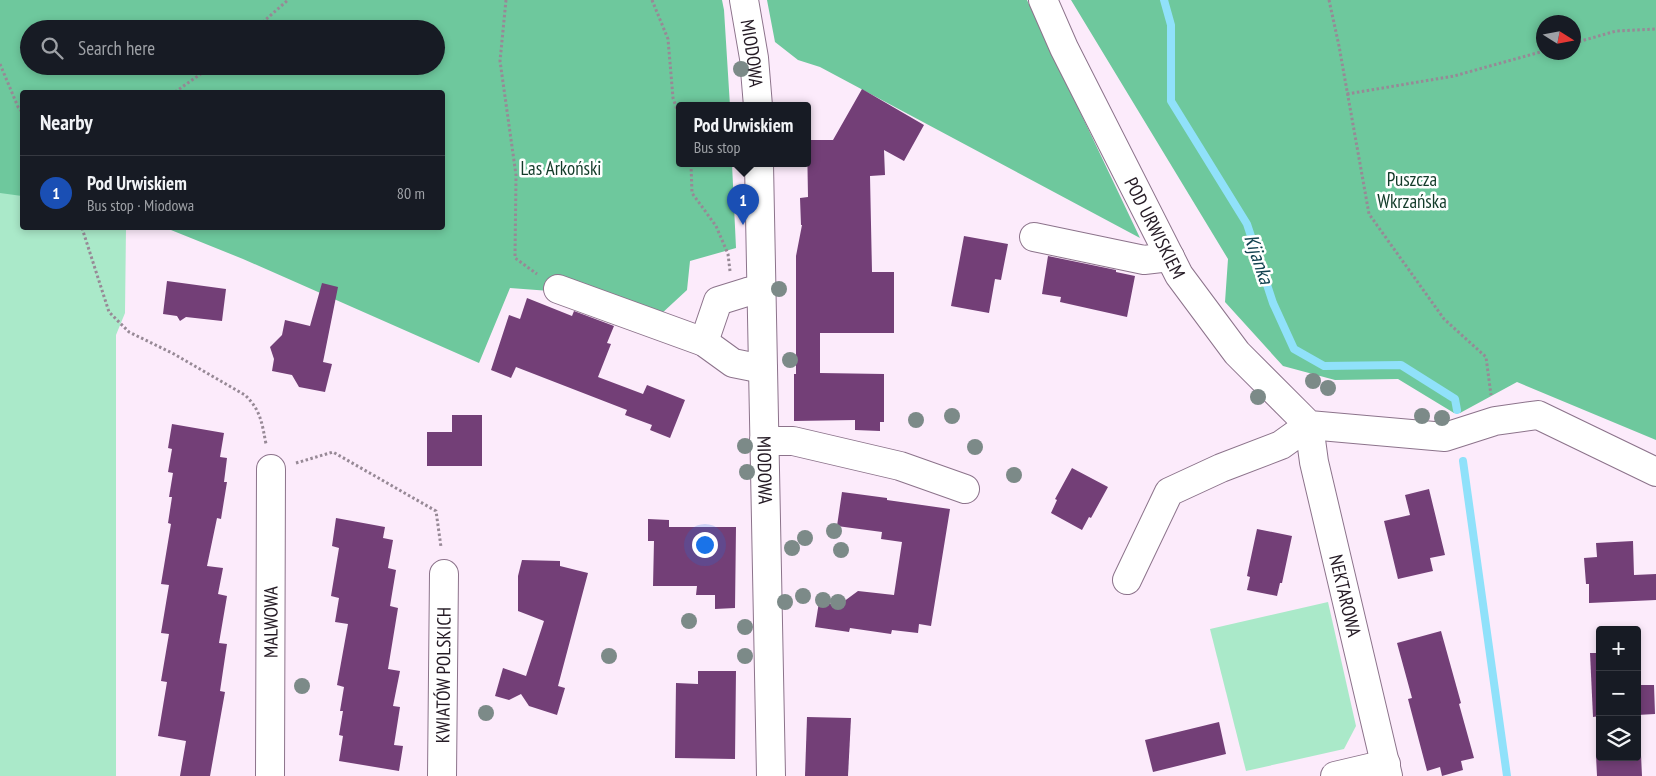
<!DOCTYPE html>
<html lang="en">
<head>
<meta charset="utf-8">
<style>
  body { margin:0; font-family:"PT Sans Narrow",sans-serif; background:#242831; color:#f1f3f6 }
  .controls { position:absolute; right:15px; bottom:15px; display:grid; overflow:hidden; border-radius:5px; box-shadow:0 2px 8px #0003 }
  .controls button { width:45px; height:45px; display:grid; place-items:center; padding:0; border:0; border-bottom:1px solid #363941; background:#171b24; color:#f1f3f6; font:25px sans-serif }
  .compass { position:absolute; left:1536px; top:15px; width:45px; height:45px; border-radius:50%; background:#171b24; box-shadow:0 2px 8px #0003; rotate:101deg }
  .you { position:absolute; left:704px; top:544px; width:18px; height:18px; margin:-12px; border:4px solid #fff; border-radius:50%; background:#1a73e8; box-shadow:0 0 0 8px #1a73e833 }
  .badge { display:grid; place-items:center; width:32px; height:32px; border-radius:50%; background:#8eafc9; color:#fff; font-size:16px; font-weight:700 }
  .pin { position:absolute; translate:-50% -41px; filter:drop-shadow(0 1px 2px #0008) }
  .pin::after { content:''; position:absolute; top:26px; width:18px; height:15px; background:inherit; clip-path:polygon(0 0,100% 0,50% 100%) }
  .popup { position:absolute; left:676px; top:102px; width:135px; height:65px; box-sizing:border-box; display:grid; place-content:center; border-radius:5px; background:#171b24; filter:drop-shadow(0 1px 4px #0005); font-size:16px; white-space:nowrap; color:#9ea1a6 }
  .popup b { font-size:19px; color:#f1f3f6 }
  .popup::after { content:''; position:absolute; left:50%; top:100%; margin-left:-10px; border:10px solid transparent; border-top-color:#171b24 }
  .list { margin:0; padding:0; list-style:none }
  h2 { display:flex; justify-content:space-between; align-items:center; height:65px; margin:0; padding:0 20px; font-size:21px }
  h2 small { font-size:16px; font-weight:400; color:#9ea1a6 }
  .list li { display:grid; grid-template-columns:32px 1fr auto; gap:15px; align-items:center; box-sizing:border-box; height:75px; padding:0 20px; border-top:1px solid #363941 }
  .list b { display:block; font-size:19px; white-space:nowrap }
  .list p { margin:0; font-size:16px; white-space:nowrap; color:#9ea1a6 }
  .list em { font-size:16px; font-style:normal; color:#9ea1a6 }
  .icon { flex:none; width:28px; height:28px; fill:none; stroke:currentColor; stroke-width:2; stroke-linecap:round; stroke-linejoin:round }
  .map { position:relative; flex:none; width:1656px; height:776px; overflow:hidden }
  .search { position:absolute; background:#171b24; box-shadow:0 2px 8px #0003; left:20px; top:20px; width:425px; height:55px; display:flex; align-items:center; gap:12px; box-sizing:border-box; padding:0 18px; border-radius:28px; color:#9ea1a6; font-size:19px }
  .panel { position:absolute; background:#171b24; box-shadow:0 2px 8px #0003; left:20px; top:90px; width:425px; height:140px; border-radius:5px }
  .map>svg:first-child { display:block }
</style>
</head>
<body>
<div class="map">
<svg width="1656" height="776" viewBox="0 0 1656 776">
  <rect width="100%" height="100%" fill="#fcebfb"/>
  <!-- green -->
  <g fill="#aae9c9">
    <polygon points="0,167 22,175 22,228 126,228 125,313 116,335 116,776 0,776"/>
    <polygon points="1328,602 1356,726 1344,749 1246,771 1210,629"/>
  </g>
  <!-- forest -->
  <g fill="#6ec89d" fill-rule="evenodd">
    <path d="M0,0H722L724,10L730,106H679V164H732L736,248L690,261L687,290L660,315L550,291L510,288L479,363L243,259L166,228H442V92H22V196L0,193ZM29,29H436V66H29Z"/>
    <polygon points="767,0 1027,0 1140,238 820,67 798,60 775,42"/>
    <path d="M1071,0H1656V440L1517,382L1460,413H1454L1398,379L1335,380L1283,366L1225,302L1228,259ZM1574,22V52H1544V22Z"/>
  </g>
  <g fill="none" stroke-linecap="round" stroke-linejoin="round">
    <!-- stream -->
    <g stroke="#90e1fa" stroke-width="8">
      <polyline points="1164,0 1171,25 1171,101 1247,224 1273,303 1294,349 1324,366 1401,365 1455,399 1457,410"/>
      <polyline points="1463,461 1507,776"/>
    </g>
  </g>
  <!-- building -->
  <g fill="#733f77">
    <polygon points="862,89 924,125 904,161 884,150 885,175 870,176 872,272 894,272 894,333 820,333 820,373 884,374 884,422 880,422 880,431 855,430 855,420 794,421 794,374 796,374 796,256 802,225 801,225 800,198 808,197 807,140 833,140"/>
    <polygon points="964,236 1008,244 1001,280 995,279 989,313 951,306"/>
    <polygon points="1048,256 1116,270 1116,272 1135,276 1127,317 1060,302 1061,297 1042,294"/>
    <polygon points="167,281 226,289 222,321 186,317 180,321 177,316 163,314"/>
    <polygon points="322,283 338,287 323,362 332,364 325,392 299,387 292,375 272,371 274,359 270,347 282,335 285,320 310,326"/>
    <polygon points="527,298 572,316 574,311 614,326 607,343 611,344 598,377 643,394 647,385 685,400 670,438 650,430 652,425 625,415 627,410 516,367 511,378 491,370 509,315 520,319"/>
    <polygon points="452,415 482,415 482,466 427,466 427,432 452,432"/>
    <polygon points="172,424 224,433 220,457 227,458 224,482 227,482 221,519 217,518 207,566 223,568 218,594 227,596 219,643 227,644 220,691 225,692 210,776 180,776 186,741 158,736 167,682 161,681 169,634 161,633 169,585 161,584 171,524 168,523 172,497 169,497 173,473 168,472 172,449 168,448"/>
    <polygon points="1072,468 1108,487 1091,518 1089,517 1082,530 1051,513 1057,500 1055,499"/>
    <polygon points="1429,489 1445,555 1430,558 1433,571 1398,579 1384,521 1410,515 1405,495"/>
    <polygon points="842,492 887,498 887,500 950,509 931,626 919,624 918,633 892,630 891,634 850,628 849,632 815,627 819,602 839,605 858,591 894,595 902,542 881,539 882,532 837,526"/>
    <polygon points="336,518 385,527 383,538 393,540 388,568 396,570 390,606 398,608 388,669 400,671 393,706 400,707 394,745 403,746 399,771 339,761 343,736 339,735 343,711 340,711 344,687 337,685 348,624 335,622 339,598 331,596 339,548 332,546"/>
    <polygon points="648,519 669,520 669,527 736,527 735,608 715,609 715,595 696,595 697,586 653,586 654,541 648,541"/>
    <polygon points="1257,529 1292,536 1282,583 1280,583 1277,596 1247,590 1250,577 1247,576"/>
    <polygon points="1633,541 1634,575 1656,574 1656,600 1589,603 1589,584 1586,584 1584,558 1597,557 1596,543"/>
    <polygon points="522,560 560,561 560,566 588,573 558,686 565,688 557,715 529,706 521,694 509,700 495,696 503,668 526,676 544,621 518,611 518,576"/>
    <polygon points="1441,631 1461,703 1459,704 1474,758 1461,761 1463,770 1442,776 1440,767 1427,771 1408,699 1412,698 1397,643"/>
    <polygon points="1590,653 1600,653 1600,716 1593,717"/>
    <polygon points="698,671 736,671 735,759 675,758 676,683 698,684"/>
    <polygon points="1637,676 1638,685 1654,685 1655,714 1637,715"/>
    <polygon points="807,717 851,718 848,776 805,776"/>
    <polygon points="1219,722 1226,754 1153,772 1145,740"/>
    <polygon points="1637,755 1641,755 1642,776 1597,776 1596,756 1600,756 1600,757 1637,757"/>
  </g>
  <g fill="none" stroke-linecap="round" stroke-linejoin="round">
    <defs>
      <g id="minor">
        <path id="s1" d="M744,0L754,58L758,106"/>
        <path id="s2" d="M1043,0L1064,48L1179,275L1237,353L1309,425L1445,437L1495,421L1538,415L1656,472"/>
        <path id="s3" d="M759,164L771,776"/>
        <polyline points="1034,237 1144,260 1170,257"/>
        <polyline points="558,289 704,342 733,363 763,369"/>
        <polyline points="704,342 718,301 747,292 761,289"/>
        <polyline points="764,441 793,441 900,466 965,489"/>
        <path id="s4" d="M1127,580L1169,492L1221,468L1281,445L1309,425L1314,462L1388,776"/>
        <path id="s5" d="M270,776L271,469"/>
        <path id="s6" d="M442,776L444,574"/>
        <polyline points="1335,776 1386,764"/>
      </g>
    </defs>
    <!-- minor casing -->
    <use href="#minor" stroke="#8c738b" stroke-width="30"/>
    <!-- path -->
    <g stroke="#978996" stroke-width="3" stroke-dasharray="2.5 2.5" stroke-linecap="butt">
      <polyline points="506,0 500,61 516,175 515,258 537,274"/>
      <polyline points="652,0 668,39 673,98 679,115"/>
      <polyline points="1329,0 1339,46 1369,214 1444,319 1486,357 1491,395"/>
      <polyline points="255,29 288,0"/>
      <polyline points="1574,43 1616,31 1656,29"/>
      <polyline points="0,64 18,107 22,112"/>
      <polyline points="175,92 212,66"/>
      <polyline points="1347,94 1454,76 1544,51"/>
      <polyline points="691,164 692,193 716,226 728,254 730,271"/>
      <path d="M82,228L109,312L129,332L174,354L245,395C261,410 262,424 266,444"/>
      <polyline points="296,463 333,452 436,511 441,547"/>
    </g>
    <!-- minor -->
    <use href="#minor" stroke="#fff" stroke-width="28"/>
  </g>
  <!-- trees -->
  <g fill="#7c8a88">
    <circle cx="741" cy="69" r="8"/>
    <circle cx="779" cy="289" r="8"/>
    <circle cx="790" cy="360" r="8"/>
    <circle cx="1313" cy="381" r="8"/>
    <circle cx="1328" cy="388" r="8"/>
    <circle cx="1258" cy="397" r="8"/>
    <circle cx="952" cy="416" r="8"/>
    <circle cx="1422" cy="416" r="8"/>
    <circle cx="1442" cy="418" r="8"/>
    <circle cx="916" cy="420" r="8"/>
    <circle cx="745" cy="446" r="8"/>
    <circle cx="975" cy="447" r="8"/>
    <circle cx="747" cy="472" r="8"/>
    <circle cx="1014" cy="475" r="8"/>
    <circle cx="834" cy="531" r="8"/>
    <circle cx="805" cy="538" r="8"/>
    <circle cx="792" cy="548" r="8"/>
    <circle cx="841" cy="550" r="8"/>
    <circle cx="803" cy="596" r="8"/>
    <circle cx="823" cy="600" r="8"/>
    <circle cx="785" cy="602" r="8"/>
    <circle cx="838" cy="602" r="8"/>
    <circle cx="689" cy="621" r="8"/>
    <circle cx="745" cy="627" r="8"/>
    <circle cx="609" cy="656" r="8"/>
    <circle cx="745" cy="656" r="8"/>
    <circle cx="302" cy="686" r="8"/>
    <circle cx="486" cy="713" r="8"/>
  </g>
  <g text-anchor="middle" stroke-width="5" stroke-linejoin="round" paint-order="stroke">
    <!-- street labels -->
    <g font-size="19" fill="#241a24" stroke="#fff">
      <text dy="7" stroke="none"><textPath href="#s1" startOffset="54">MIODOWA</textPath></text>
      <text dy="7" stroke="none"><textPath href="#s2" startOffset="254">POD URWISKIEM</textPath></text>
      <text dy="7" stroke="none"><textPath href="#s3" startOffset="306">MIODOWA</textPath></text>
      <text dy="7" stroke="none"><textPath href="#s4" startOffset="428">NEKTAROWA</textPath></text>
      <text dy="7" stroke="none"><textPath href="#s5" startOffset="154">MALWOWA</textPath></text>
      <text dy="7" stroke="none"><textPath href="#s6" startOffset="101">KWIATÓW POLSKICH</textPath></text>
    </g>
    <!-- park labels -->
    <g font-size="19" fill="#133b29" stroke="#fff">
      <text x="561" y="175">Las Arkoński</text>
      <text x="1412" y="186">Puszcza<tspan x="1412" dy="22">Wkrzańska</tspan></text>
    </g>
    <!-- water labels -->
    <g font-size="20" font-style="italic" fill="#124250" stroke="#fff">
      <text transform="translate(1259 259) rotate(71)" y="7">Kijanka</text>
    </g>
  </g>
</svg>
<div class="controls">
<button>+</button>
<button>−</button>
<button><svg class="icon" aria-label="layers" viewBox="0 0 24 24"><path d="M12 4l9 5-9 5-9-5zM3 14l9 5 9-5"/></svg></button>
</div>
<svg class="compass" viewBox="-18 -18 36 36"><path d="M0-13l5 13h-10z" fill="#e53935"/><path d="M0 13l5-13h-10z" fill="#9ea1a6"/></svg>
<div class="you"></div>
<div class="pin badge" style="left:743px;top:225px;background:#1a4fb4">1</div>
<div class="popup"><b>Pod Urwiskiem</b>Bus stop</div>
<div class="search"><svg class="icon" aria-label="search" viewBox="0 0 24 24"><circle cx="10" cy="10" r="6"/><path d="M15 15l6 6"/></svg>Search here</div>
<section class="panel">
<h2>Nearby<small></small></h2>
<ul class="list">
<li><span class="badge" style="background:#1a4fb4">1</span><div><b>Pod Urwiskiem</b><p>Bus stop · Miodowa</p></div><em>80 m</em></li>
</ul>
</section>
</div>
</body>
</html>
